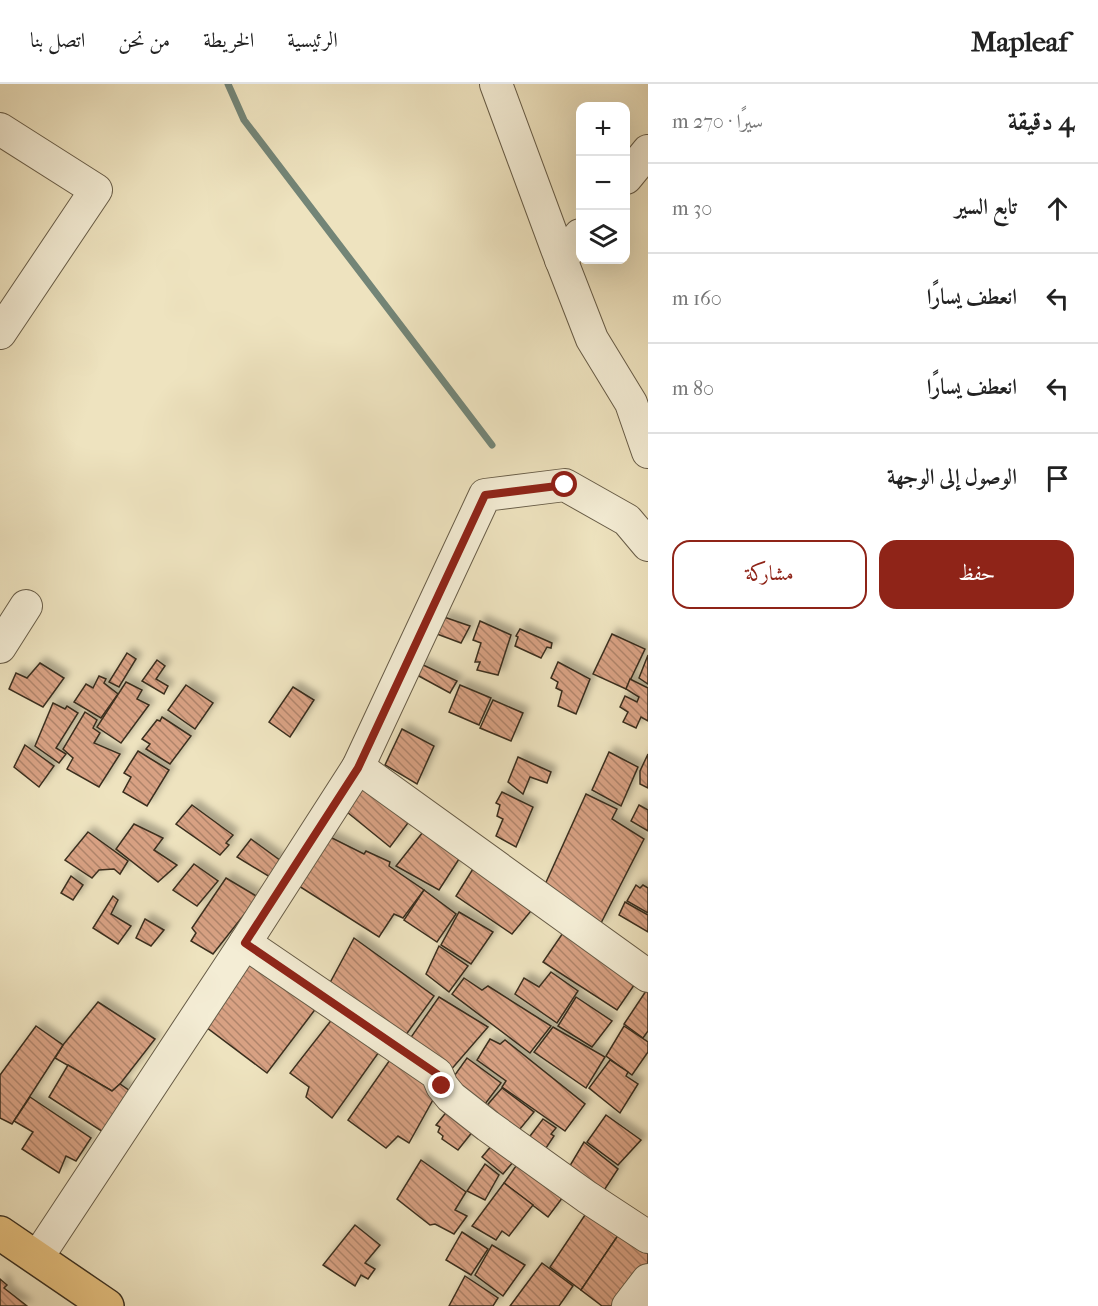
<!DOCTYPE html>
<html lang="ar">
<head>
<meta charset="utf-8">
<style>
  body { margin:0; font-family:"IM FELL French Canon",Amiri,serif; background:#f2f2f2; color:#222; direction:rtl }
  .controls { position:absolute; right:18px; top:18px; display:grid; overflow:hidden; border-radius:12px; box-shadow:0 6px 24px #0002 }
  .controls button { width:54px; height:54px; display:grid; place-items:center; padding:0; border:0; border-bottom:2px solid #e0e0e0; background:#fff; color:#222; font:30px sans-serif }
  .stop { position:absolute; width:18px; height:18px; margin:-14px; border:4px solid #8f2418; border-radius:50%; background:#fff }
  .stop.end { background:#8f2418; border-color:#fff; box-shadow:0 2px 6px #0008 }
  .list { margin:0; padding:0; list-style:none }
  h2 { display:flex; justify-content:space-between; align-items:center; height:78px; margin:0; padding:0 24px; font-size:26px }
  h2 small { font-size:20px; font-weight:400; color:#767676 }
  .list li { display:grid; grid-template-columns:39px 1fr auto; gap:18px; align-items:center; box-sizing:border-box; height:90px; padding:0 24px; border-top:2px solid #e0e0e0 }
  .list b { display:block; font-size:22px; white-space:nowrap }
  .list em { font-size:20px; font-style:normal; color:#767676 }
  .actions { display:flex; gap:12px; padding:18px 24px }
  .actions a { flex:1; padding:14px 0; border:2px solid #8f2418; border-radius:18px; text-align:center; font-size:21px; color:#8f2418 }
  .actions .main { background:#8f2418; color:#fff }
  .icon { flex:none; width:33px; height:33px; fill:none; stroke:currentColor; stroke-width:2; stroke-linecap:round; stroke-linejoin:round }
  .map { position:relative; flex:none; width:648px; height:1222px; overflow:hidden; direction:ltr }
  header { display:flex; align-items:center; gap:36px; box-sizing:border-box; height:84px; padding:0 30px; background:#fff; border-bottom:2px solid #e0e0e0 }
  header strong { font-size:28px }
  nav { display:flex; gap:33px; margin-inline-start:auto; font-size:21px }
  main { display:flex }
  aside { flex:1; background:#fff }
  .map>svg:first-child { display:block }
</style>
</head>
<body>
<header>
<strong>Mapleaf</strong>
<nav><a>الرئيسية</a><a>الخريطة</a><a>من نحن</a><a>اتصل بنا</a></nav>
</header>
<main>
<aside>
<h2>4 دقيقة<small>سيرًا · 270 m</small></h2>
<ul class="list">
<li><svg class="icon" aria-label="ahead" viewBox="0 0 24 24"><path d="M12 20V5M6 11l6-6 6 6"/></svg><div><b>تابع السير</b></div><em>30 m</em></li>
<li><svg class="icon" aria-label="left" viewBox="0 0 24 24"><path d="M17 20v-9H6M10 6l-5 5 5 5"/></svg><div><b>انعطف يسارًا</b></div><em>160 m</em></li>
<li><svg class="icon" aria-label="left" viewBox="0 0 24 24"><path d="M17 20v-9H6M10 6l-5 5 5 5"/></svg><div><b>انعطف يسارًا</b></div><em>80 m</em></li>
<li><svg class="icon" aria-label="arrive" viewBox="0 0 24 24"><path d="M6 21V4h12l-3 4 3 4H6"/></svg><div><b>الوصول إلى الوجهة</b></div></li>
</ul>
<div class="actions"><a class="main">حفظ</a><a>مشاركة</a></div>
</aside>
<div class="map">
<svg width="648" height="1222" viewBox="0 0 648 1222">
  <defs>
    <pattern id="building-back-hatch" width="6" height="6" patternUnits="userSpaceOnUse" patternTransform="scale(1.5)"><rect width="6" height="6" fill="#d8a183"/><path d="M-1 5l2 2M0 0l6 6M5-1l2 2" fill="none" stroke="#b0846b"/></pattern>
    <filter id="shadow"><feDropShadow dx="5.5" dy="-5.5" stdDeviation="3" flood-color="#0004"/></filter>
  </defs>
  <rect width="100%" height="100%" fill="#eee3bf"/>
  <filter id="stains"><feTurbulence type="fractalNoise" baseFrequency=".00333" numOctaves="4"/><feColorMatrix values="0 0 0 0 .2 0 0 0 0 .09 0 0 0 0 .02 0 0 0 .5 -.17"/></filter>
  <radialGradient id="worn" r=".72"><stop offset=".6" stop-color="#630" stop-opacity="0"/><stop offset="1" stop-color="#630" stop-opacity=".3"/></radialGradient>
  <g fill="none" stroke-linecap="round" stroke-linejoin="round">
    <!-- stream -->
    <polyline stroke="#738577" stroke-width="7" points="228,0 244,36 492,361"/>
  </g>
  <!-- building -->
  <g fill="url(#building-back-hatch)" stroke="#3a2f1f" stroke-width="1.5" filter="url(#shadow)">
    <polygon points="444,533 470,542 461,559 437,550"/>
    <polygon points="480,537 511,551 498,591 477,586 480,578 475,578 481,559 473,556"/>
    <polygon points="520,545 552,559 551,564 547,563 541,574 515,562 518,553 516,552"/>
    <polygon points="612,550 645,565 626,605 593,590"/>
    <polygon points="127,569 136,575 119,603 109,598"/>
    <polygon points="648,571 648,600 639,594"/>
    <polygon points="157,576 165,582 156,595 168,602 164,610 142,597"/>
    <polygon points="558,578 590,595 576,630 558,622 562,607 556,604 558,598 551,594"/>
    <polygon points="40,579 64,594 43,623 9,605 16,589 27,594"/>
    <polygon points="419,579 457,597 450,609 417,591"/>
    <polygon points="99,592 106,595 104,599 118,610 101,634 74,618 86,600 93,604"/>
    <polygon points="630,595 648,604 648,637 641,633 636,644 623,638 628,628 620,623 625,612 637,618 639,613 626,605"/>
    <polygon points="126,598 142,606 137,615 149,621 121,659 97,643"/>
    <polygon points="186,601 213,619 195,645 168,626"/>
    <polygon points="460,601 491,614 479,641 449,628"/>
    <polygon points="293,603 314,616 290,653 269,638"/>
    <polygon points="493,616 523,629 511,657 480,644"/>
    <polygon points="53,619 65,625 67,622 78,629 56,664 66,670 59,679 35,662"/>
    <polygon points="85,628 97,636 93,644 100,649 94,659 120,670 99,703 67,685 73,674 63,665"/>
    <polygon points="162,633 191,652 170,680 146,665 150,660 142,655 157,636 160,637"/>
    <polygon points="402,645 434,662 417,700 385,681"/>
    <polygon points="25,661 54,682 39,703 14,683"/>
    <polygon points="138,667 169,686 147,722 123,708 131,693 124,689"/>
    <polygon points="609,668 638,683 621,722 592,706"/>
    <polygon points="648,670 648,704 640,700 640,687"/>
    <polygon points="518,673 551,688 547,699 530,693 523,710 508,698"/>
    <polygon points="368,697 414,731 390,763 342,724"/>
    <polygon points="502,708 533,723 516,763 496,752 503,735 497,732 500,721 496,719"/>
    <polygon points="586,710 617,725 612,735 644,755 599,843 543,805"/>
    <polygon points="192,721 233,751 226,759 229,761 220,771 176,740"/>
    <polygon points="639,721 648,726 648,747 631,737"/>
    <polygon points="134,740 163,754 154,766 177,781 158,798 116,765"/>
    <polygon points="88,748 128,777 120,790 114,785 99,786 92,794 65,776"/>
    <polygon points="423,748 461,772 439,806 396,782"/>
    <polygon points="326,751 364,770 366,767 390,778 389,782 424,806 403,834 394,830 379,853 291,797"/>
    <polygon points="251,755 281,777 270,793 237,773"/>
    <polygon points="194,780 218,797 197,822 173,806"/>
    <polygon points="476,780 535,822 512,850 456,812"/>
    <polygon points="71,792 83,801 73,816 61,809"/>
    <polygon points="226,794 258,813 213,870 191,857 196,849 192,844"/>
    <polygon points="636,801 640,804 643,801 648,804 648,829 627,817"/>
    <polygon points="424,806 456,830 437,858 404,836"/>
    <polygon points="113,812 118,816 111,830 131,842 118,860 93,844"/>
    <polygon points="625,818 648,831 648,848 619,831"/>
    <polygon points="459,828 493,848 471,880 441,861"/>
    <polygon points="145,835 164,846 151,862 136,854"/>
    <polygon points="567,843 639,894 617,926 543,878"/>
    <polygon points="354,854 434,912 400,959 325,908"/>
    <polygon points="439,862 468,882 449,908 426,890"/>
    <polygon points="242,873 317,923 267,989 198,937"/>
    <polygon points="551,888 578,907 557,939 515,910 524,894 539,903"/>
    <polygon points="464,894 482,906 488,902 551,942 530,969 452,910"/>
    <polygon points="646,907 648,908 648,947 643,954 624,940"/>
    <polygon points="439,913 488,943 449,988 407,959"/>
    <polygon points="576,913 612,937 592,963 558,942"/>
    <polygon points="98,918 155,955 120,1000 112,1007 55,974 63,961"/>
    <polygon points="333,934 379,968 332,1034 306,1013 309,1003 290,989"/>
    <polygon points="36,942 63,961 12,1040 0,1034 0,991"/>
    <polygon points="624,942 648,958 648,968 632,991 606,972"/>
    <polygon points="553,943 605,973 586,1004 534,968"/>
    <polygon points="490,955 500,960 505,956 585,1020 565,1047 502,1003 506,997 477,976"/>
    <polygon points="394,970 439,1005 409,1059 398,1052 386,1064 348,1036"/>
    <polygon points="467,974 501,999 479,1028 447,1002"/>
    <polygon points="610,976 628,988 626,992 638,1000 620,1029 589,1004"/>
    <polygon points="68,981 112,1007 120,1000 130,1007 103,1048 49,1013"/>
    <polygon points="502,1004 534,1028 515,1051 483,1026"/>
    <polygon points="30,1013 91,1054 76,1077 66,1072 59,1089 22,1065 33,1048 14,1037"/>
    <polygon points="452,1021 477,1042 458,1066 442,1055 443,1052 438,1048 440,1043 436,1041"/>
    <polygon points="606,1031 641,1056 618,1081 587,1058"/>
    <polygon points="543,1035 556,1044 551,1050 554,1052 540,1073 524,1060"/>
    <polygon points="498,1054 519,1071 503,1090 482,1073"/>
    <polygon points="584,1058 618,1085 599,1114 565,1090"/>
    <polygon points="523,1072 569,1105 548,1133 504,1099"/>
    <polygon points="421,1076 466,1108 455,1126 467,1132 454,1150 435,1140 430,1141 397,1115"/>
    <polygon points="485,1080 499,1091 485,1116 467,1107"/>
    <polygon points="504,1099 533,1121 509,1152 502,1147 496,1156 472,1142"/>
    <polygon points="589,1125 621,1147 581,1206 550,1183"/>
    <polygon points="355,1141 380,1161 365,1179 375,1185 368,1195 361,1191 355,1202 323,1181"/>
    <polygon points="621,1147 648,1167 648,1184 623,1222 602,1222 581,1206"/>
    <polygon points="462,1148 488,1165 471,1191 446,1176"/>
    <polygon points="492,1161 525,1181 503,1212 475,1191"/>
    <polygon points="542,1179 573,1202 559,1222 510,1222"/>
    <polygon points="465,1192 498,1214 493,1222 449,1222"/>
    <polygon points="0,1195 7,1201 4,1204 27,1222 0,1222"/>
  </g>
  <g fill="none" stroke-linecap="round" stroke-linejoin="round">
    <defs>
      <g id="minor">
        <polyline points="496,0 557,165 592,255 631,319 648,368"/>
        <polyline points="0,45 96,106 0,249"/>
        <polyline points="626,94 648,67"/>
        <polyline points="561,176 580,151"/>
        <polyline points="0,563 26,522"/>
        <polyline points="358,683 648,892"/>
        <polyline points="245,859 437,990 442,1002 451,1013 488,1042 587,1113 648,1153"/>
        <polyline points="37,1174 245,859 358,683 485,411 565,401 627,436 648,461"/>
        <polyline points="628,1222 648,1196"/>
      </g>
      <polyline id="major" points="0,1149 107,1222"/>
    </defs>
    <!-- minor casing -->
    <use href="#minor" stroke="#675c47" stroke-width="34"/>
    <!-- major casing -->
    <use href="#major" stroke="#3a2f1f" stroke-width="36"/>
    <!-- minor -->
    <use href="#minor" stroke="#f4edd5" stroke-width="32"/>
    <!-- major -->
    <use href="#major" stroke="#e7c280" stroke-width="33"/>
  </g>
  <g fill="none" stroke-linecap="round" stroke-linejoin="round">
    <!-- route -->
    <polyline stroke="#8f2418" stroke-width="8" points="442,1002 437,990 245,859 358,684 485,411 565,401"/>
  </g>
  <rect width="100%" height="100%" filter="url(#stains)"/>
  <rect width="100%" height="100%" fill="url(#worn)"/>
</svg>
<div class="controls">
<button>+</button>
<button>−</button>
<button><svg class="icon" aria-label="layers" viewBox="0 0 24 24"><path d="M12 4l9 5-9 5-9-5zM3 14l9 5 9-5"/></svg></button>
</div>
<div class="stop" style="left:565px;top:401px"></div>
<div class="stop end" style="left:442px;top:1002px"></div>
</div>
</main>
</body>
</html>
